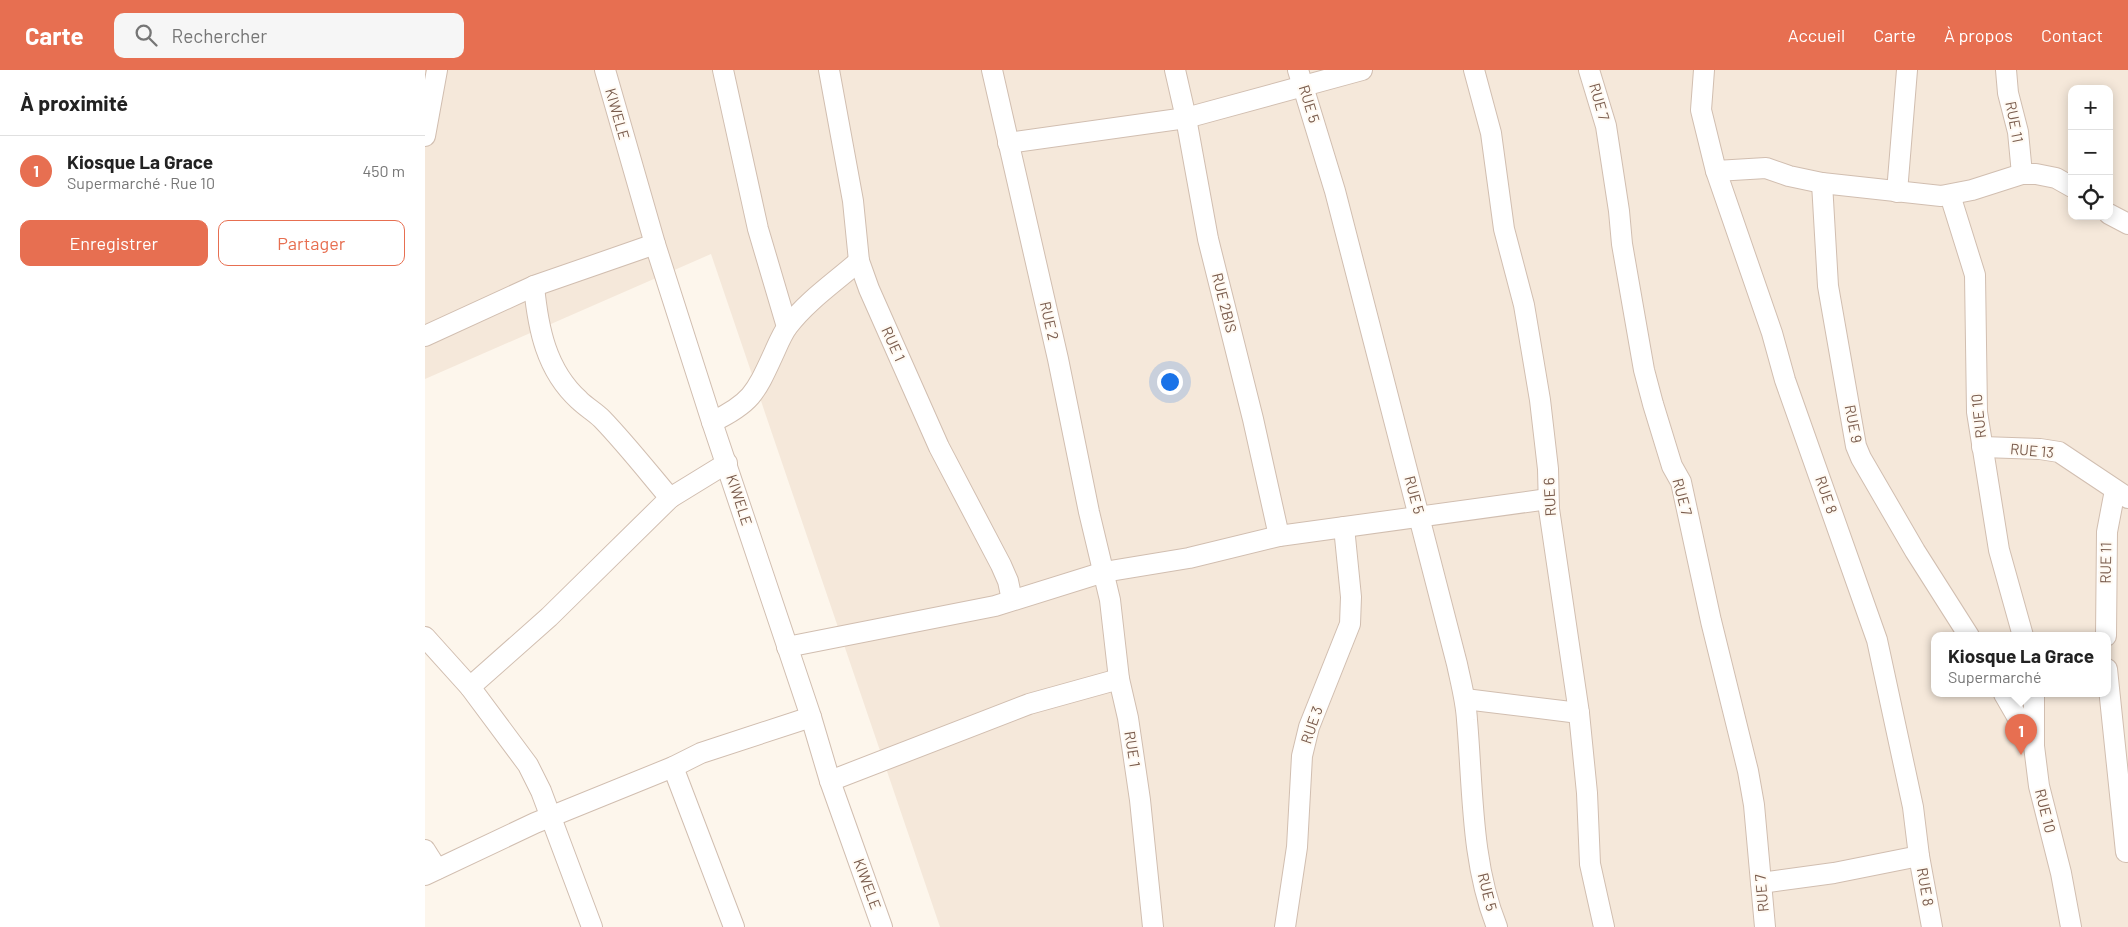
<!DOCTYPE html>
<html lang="fr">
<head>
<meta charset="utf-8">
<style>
  body { margin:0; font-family:Barlow,sans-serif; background:#f6f6f6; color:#222 }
  .controls { position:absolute; right:15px; top:15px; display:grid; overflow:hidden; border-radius:10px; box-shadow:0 2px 12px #0003 }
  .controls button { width:45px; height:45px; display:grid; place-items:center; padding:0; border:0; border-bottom:1px solid #e0e0e0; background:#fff; color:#222; font:25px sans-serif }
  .you { position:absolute; left:744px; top:311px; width:18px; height:18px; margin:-12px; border:4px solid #fff; border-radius:50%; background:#1a73e8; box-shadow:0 0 0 8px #1a73e833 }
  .badge { display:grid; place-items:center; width:32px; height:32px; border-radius:50%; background:#e76f51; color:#fff; font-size:16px; font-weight:700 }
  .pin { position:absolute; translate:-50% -41px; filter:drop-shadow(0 1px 2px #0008) }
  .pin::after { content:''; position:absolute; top:26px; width:18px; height:15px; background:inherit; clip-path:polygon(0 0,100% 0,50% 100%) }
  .popup { position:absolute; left:1506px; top:562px; width:180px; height:65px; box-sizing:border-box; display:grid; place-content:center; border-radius:10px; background:#fff; filter:drop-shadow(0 1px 4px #0005); font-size:16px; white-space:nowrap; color:#767676 }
  .popup b { font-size:19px; color:#222 }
  .popup::after { content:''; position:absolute; left:50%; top:100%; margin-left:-10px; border:10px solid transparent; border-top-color:#fff }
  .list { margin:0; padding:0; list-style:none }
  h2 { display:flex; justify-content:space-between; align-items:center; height:65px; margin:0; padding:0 20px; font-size:21px }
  h2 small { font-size:16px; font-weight:400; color:#767676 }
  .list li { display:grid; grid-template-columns:32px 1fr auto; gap:15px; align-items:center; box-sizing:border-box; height:70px; padding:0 20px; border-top:1px solid #e0e0e0 }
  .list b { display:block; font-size:19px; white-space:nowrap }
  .list p { margin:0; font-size:16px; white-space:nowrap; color:#767676 }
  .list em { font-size:16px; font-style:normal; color:#767676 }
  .actions { display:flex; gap:10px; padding:15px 20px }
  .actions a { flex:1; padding:11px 0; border:1px solid #e76f51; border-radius:10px; text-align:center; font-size:18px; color:#e76f51 }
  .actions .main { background:#e76f51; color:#fff }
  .icon { flex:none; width:28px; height:28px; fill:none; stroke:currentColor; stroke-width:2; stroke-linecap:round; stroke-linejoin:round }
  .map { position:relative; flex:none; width:1703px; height:857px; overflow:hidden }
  header { display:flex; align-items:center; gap:30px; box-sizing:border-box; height:70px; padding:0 25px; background:#e76f51; color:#fff }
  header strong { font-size:24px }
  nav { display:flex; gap:28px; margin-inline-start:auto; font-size:18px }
  .search { width:350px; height:45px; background:#f6f6f6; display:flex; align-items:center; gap:12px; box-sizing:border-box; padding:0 18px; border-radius:10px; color:#767676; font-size:19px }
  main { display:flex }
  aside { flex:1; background:#fff }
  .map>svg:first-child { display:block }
</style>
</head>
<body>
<header>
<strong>Carte</strong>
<div class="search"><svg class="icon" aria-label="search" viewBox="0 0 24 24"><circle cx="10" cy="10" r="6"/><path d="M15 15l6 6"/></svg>Rechercher</div>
<nav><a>Accueil</a><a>Carte</a><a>À propos</a><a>Contact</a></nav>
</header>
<main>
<aside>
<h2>À proximité<small></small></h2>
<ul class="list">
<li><span class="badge">1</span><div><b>Kiosque La Grace</b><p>Supermarché · Rue 10</p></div><em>450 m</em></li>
</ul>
<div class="actions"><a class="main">Enregistrer</a><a>Partager</a></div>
</aside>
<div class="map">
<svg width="1703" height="857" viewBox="0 0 1703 857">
  <rect width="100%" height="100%" fill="#fdf6ec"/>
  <!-- residential -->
  <path fill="#f5e8da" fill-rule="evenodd" d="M0,0H1703V857H515L286,184L0,309ZM1647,19H1684V146H1647ZM1510,566H1682V624H1510Z"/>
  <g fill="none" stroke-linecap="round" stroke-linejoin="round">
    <defs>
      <g id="minor">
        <polyline points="180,0 230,174 287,352 386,647 405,711 457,857"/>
        <polyline points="298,0 333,159 362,257"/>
        <polyline points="404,0 428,131 434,191 444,219 514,377 576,495 583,511 587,530"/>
        <polyline points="567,0 633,289 664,442 685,530 694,609 703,648 715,730 728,857"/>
        <polyline points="750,0 761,48 783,169 828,349 854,466"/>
        <path d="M873,0L910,121L1032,594C1036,613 1041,631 1042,650C1048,719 1046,793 1072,857"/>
        <polyline points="1049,0 1066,63 1079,159 1099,235 1115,330 1123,399 1124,439 1154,643 1162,723 1165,794 1179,857"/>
        <polyline points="1164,0 1181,56 1194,141 1197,174 1219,300 1228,334 1247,396 1256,412 1286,551 1323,701 1329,735 1340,857"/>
        <polyline points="1279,0 1276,40 1291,101 1347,263 1360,310 1452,570 1488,737 1494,786 1507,857"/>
        <polyline points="1581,0 1583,23 1593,62 1597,104"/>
        <polyline points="0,66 12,0"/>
        <polyline points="583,73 761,48 937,0"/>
        <polyline points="1291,101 1341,98 1364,106 1397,113 1516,126 1547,120 1597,104 1611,104 1631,108 1647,117"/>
        <polyline points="1397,113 1403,216 1431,376 1436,388 1490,481 1544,566"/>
        <polyline points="1472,122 1482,0"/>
        <polyline points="1525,125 1550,205 1552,342 1574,480 1598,566"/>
        <polyline points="1684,144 1703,154"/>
        <path d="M109,216C113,258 121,300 154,330C161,337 170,342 177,349C201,374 223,402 245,428"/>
        <polyline points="0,266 109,216 230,174"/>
        <path d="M287,352C327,333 331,322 349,283C353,274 357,264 363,256C382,231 410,212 434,191"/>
        <polyline points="1557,377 1615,379 1634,382 1703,428"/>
        <polyline points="1681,566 1682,462 1690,420"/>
        <polyline points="0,567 45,617 103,695 116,721 167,857"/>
        <polyline points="362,577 570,536 679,502 764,488 854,466 1123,429"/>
        <polyline points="1682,599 1701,782"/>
        <polyline points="45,617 124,547 245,428 302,393"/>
        <polyline points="1579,624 1609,676"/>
        <polyline points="1609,624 1609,676 1614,716 1636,803 1646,857"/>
        <polyline points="1040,629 1154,643"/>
        <polyline points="248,697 309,857"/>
        <polyline points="405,711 604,634 694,609"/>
        <polyline points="0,780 12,799"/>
        <polyline points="0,805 110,753 248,697 276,683 386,647"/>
        <polyline points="1336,813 1409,803 1494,786"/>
        <polyline points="860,857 872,777 877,686 884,657 925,554 926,527 919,457"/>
      </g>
    </defs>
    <!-- minor casing -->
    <use href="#minor" stroke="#d1beb0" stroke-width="22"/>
    <!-- minor -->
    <use href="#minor" stroke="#fff" stroke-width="20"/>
  </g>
  <g text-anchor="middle" stroke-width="4" stroke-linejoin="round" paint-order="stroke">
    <!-- street labels -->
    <g font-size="15" fill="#7a5c4d" stroke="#fffaf3">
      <text transform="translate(1174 32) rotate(74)" y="5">RUE 7</text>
      <text transform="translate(884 34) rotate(73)" y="5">RUE 5</text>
      <text transform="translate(192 44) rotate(74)" y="5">KIWELE</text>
      <text transform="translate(1589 52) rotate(79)" y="5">RUE 11</text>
      <text transform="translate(799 233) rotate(76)" y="5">RUE 2BIS</text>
      <text transform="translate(624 251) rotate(77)" y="5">RUE 2</text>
      <text transform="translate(468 274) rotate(66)" y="5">RUE 1</text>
      <text transform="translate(1554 346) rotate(-96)" y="5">RUE 10</text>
      <text transform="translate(1428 354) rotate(79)" y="5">RUE 9</text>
      <text transform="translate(1607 381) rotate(5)" y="5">RUE 13</text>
      <text transform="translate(989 425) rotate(75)" y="5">RUE 5</text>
      <text transform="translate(1401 425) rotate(71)" y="5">RUE 8</text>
      <text transform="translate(1125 427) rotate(-93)" y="5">RUE 6</text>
      <text transform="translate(1257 427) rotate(75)" y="5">RUE 7</text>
      <text transform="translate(314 430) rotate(72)" y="5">KIWELE</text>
      <text transform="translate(1681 493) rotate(-89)" y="5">RUE 11</text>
      <text transform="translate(887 655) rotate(-71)" y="5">RUE 3</text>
      <text transform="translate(707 679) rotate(81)" y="5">RUE 1</text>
      <text transform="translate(1620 741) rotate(76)" y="5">RUE 10</text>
      <text transform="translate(442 814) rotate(70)" y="5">KIWELE</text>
      <text transform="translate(1500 817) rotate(80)" y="5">RUE 8</text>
      <text transform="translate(1062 822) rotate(76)" y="5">RUE 5</text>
      <text transform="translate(1337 823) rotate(-95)" y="5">RUE 7</text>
    </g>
  </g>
</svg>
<div class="controls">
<button>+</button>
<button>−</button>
<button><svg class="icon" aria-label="locate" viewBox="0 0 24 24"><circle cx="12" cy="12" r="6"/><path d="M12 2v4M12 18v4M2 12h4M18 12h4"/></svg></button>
</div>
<div class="you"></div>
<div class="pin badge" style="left:1596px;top:685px">1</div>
<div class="popup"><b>Kiosque La Grace</b>Supermarché</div>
</div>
</main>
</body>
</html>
